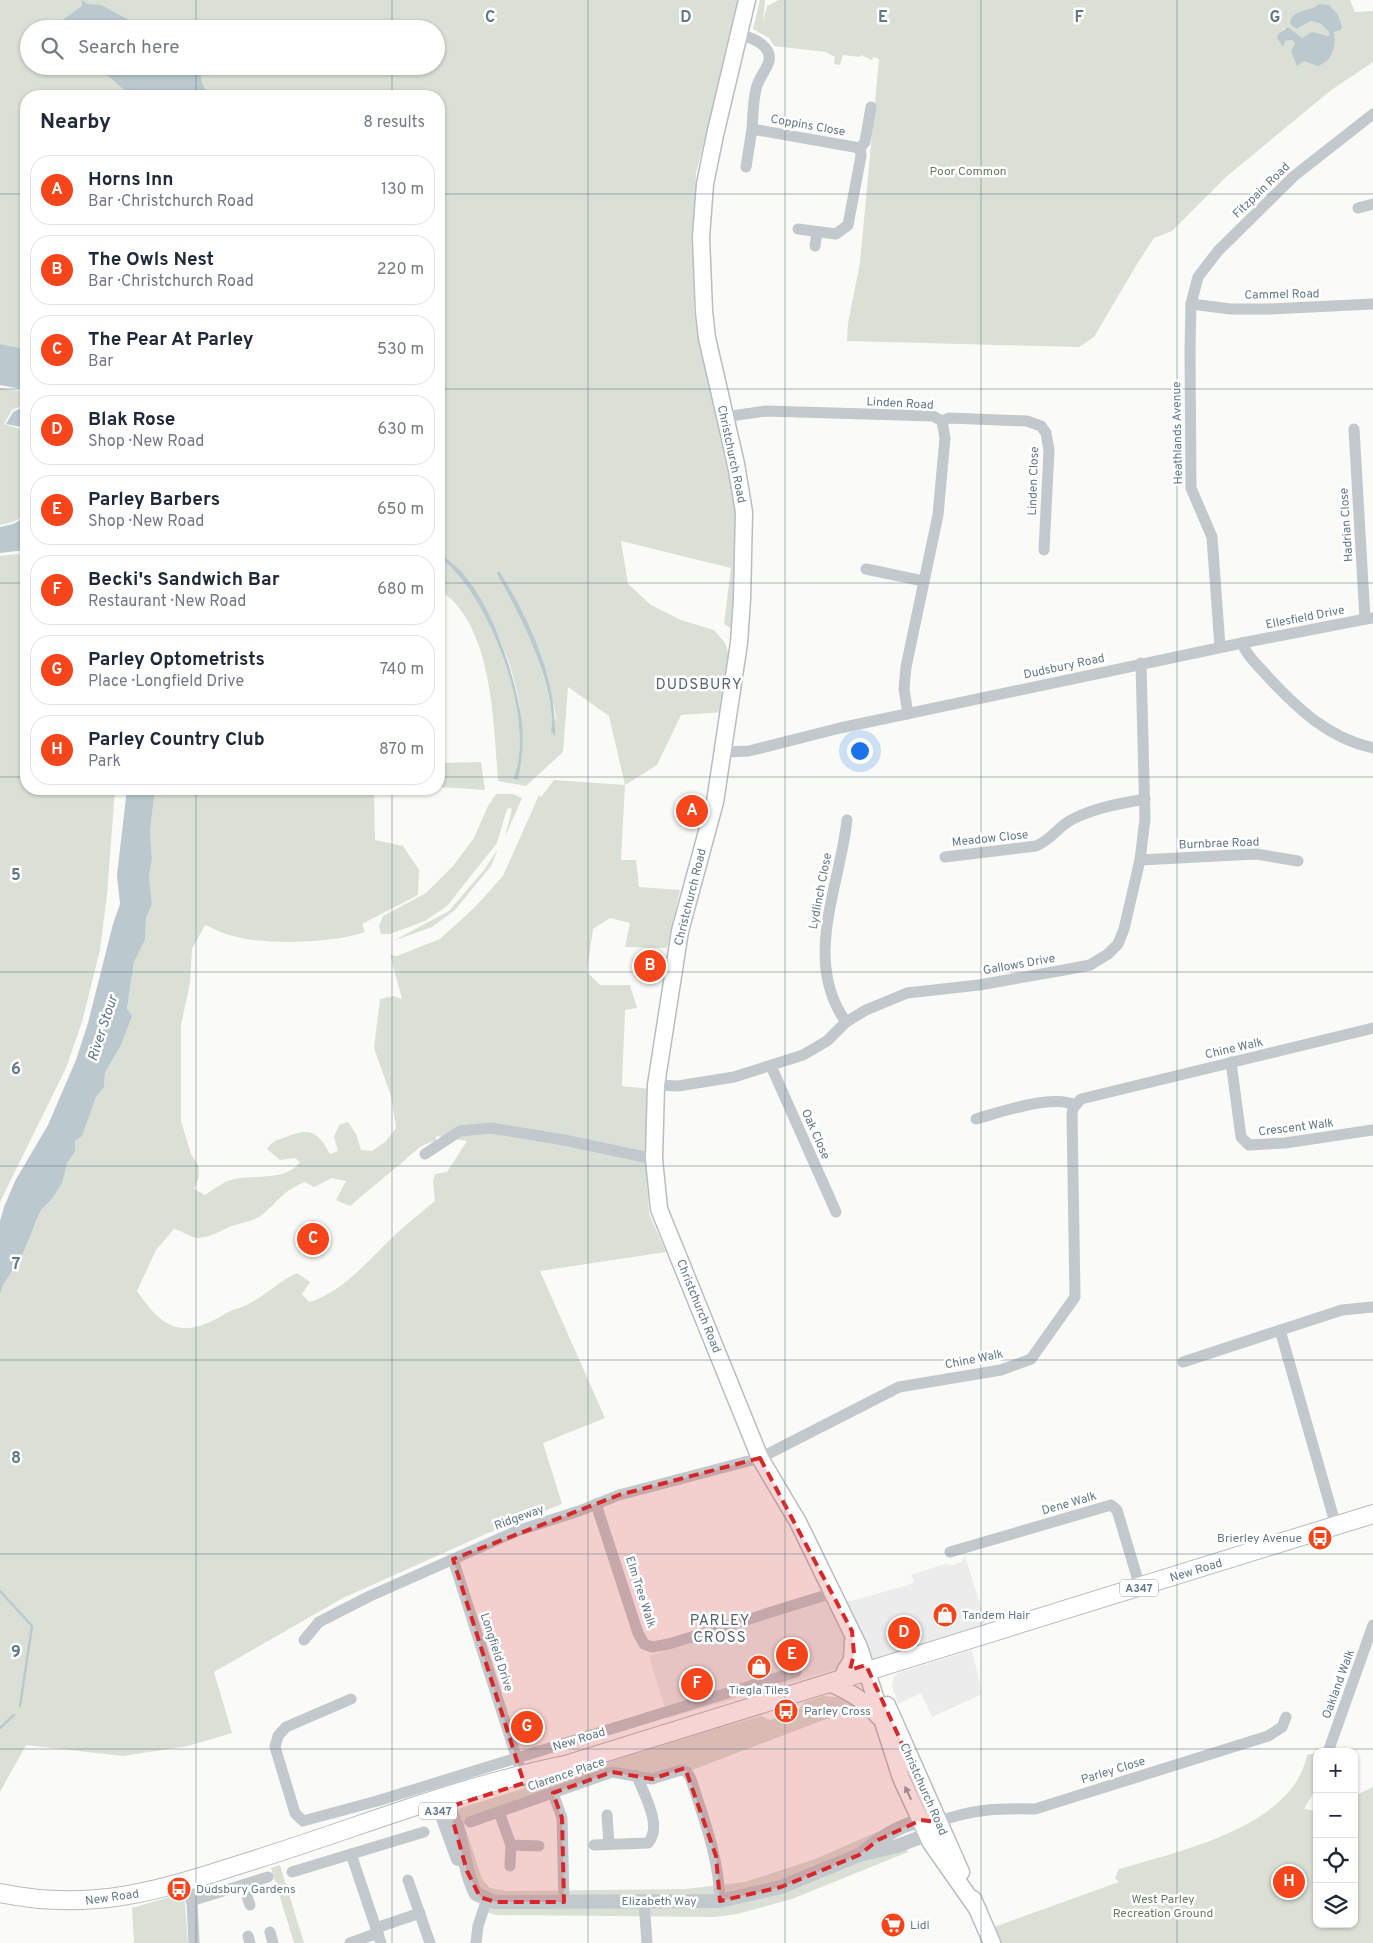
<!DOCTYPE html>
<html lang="en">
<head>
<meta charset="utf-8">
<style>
  body { margin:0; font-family:Overpass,sans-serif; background:#f2f2f3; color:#1f2937 }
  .controls { position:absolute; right:15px; bottom:15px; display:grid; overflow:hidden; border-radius:10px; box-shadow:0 1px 4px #0004 }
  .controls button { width:45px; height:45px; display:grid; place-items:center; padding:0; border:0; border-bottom:1px solid #e0e1e3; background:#fff; color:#1f2937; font:25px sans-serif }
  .you { position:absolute; left:859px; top:750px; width:18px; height:18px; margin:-12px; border:4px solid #fff; border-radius:50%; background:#1a73e8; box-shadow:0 0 0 8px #1a73e833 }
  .badge { display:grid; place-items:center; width:32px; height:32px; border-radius:50%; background:#f6441b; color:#fff; font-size:16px; font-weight:700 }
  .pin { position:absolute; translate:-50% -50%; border:2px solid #fff; box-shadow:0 1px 5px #0006 }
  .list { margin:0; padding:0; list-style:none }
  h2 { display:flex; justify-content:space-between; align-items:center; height:65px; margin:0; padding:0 20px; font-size:21px }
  h2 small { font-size:16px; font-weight:400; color:#747a83 }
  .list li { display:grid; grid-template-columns:32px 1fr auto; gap:15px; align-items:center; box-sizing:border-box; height:70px; margin:0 10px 10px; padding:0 10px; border:1px solid #e0e1e3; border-radius:20px }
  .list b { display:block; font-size:19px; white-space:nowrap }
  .list p { margin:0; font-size:16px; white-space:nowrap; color:#747a83 }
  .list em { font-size:16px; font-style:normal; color:#747a83 }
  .icon { flex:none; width:28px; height:28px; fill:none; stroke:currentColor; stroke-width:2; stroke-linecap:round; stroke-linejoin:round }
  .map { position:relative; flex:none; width:1373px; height:1943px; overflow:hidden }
  .search { position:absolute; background:#fff; box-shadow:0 1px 4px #0004; left:20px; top:20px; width:425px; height:55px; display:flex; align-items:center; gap:12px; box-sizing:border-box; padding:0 18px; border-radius:28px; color:#747a83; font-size:19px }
  .panel { position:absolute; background:#fff; box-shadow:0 1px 4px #0004; left:20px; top:90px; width:425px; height:705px; border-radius:20px }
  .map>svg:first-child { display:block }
</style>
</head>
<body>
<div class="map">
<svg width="1373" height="1943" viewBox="0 0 1373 1943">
  <rect width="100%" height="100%" fill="#fafaf7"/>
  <!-- built -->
  <g fill="#ebeceb">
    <polygon points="965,1556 987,1626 885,1658 846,1665 824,1673 668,1718 649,1656 831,1600 852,1601 908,1585 914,1582 911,1575 945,1564 953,1565 961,1562"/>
    <polygon points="972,1650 982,1694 932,1717 921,1693 898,1704 892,1686 894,1677 898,1673"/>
  </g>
  <!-- green -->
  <g fill="#dae0d6" fill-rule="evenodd">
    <path d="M0,0H740L696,173L694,311L736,504L738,565L736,626L730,628L724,624L731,568L621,541L628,584L651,605L681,620L714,630L725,643L732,665L724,712L681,715L657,765L625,785L621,860H636L639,887L680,890L667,948L625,947L630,923L610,918L593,929L587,972L600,985H630L637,1008L625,1010L622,1086L649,1089L646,1164L649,1214L666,1252L540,1271L605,1418L543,1443L562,1504L488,1533L343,1598L214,1672L232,1733L188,1746L123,1756L26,1745L0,1792V1295L3,1285L34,1228L41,1210L51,1200L67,1163L75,1152V1141L82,1135L96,1097L104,1087L105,1073L121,1045L131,1016L127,1009L134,962L145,940L146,918L152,904L149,876L152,859L150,832L155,789H409L374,791L375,840L403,846L419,870L418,895L362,924L365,932C330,944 257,946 223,933C217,931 211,927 205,925L192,949L190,983L181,1025V1121L191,1154L199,1167V1177L194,1189L205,1195C211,1191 218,1186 225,1182C248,1172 284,1184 300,1162L295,1158L280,1160L267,1149C273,1140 277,1140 286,1137C310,1127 318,1132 330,1154L338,1151L334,1137L339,1125L348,1122L356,1134L361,1150L372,1151L386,1141L396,1128L391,1096L374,1048L380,999L393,996L402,999L390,955L397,956L440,939L474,908L503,876L539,795L541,797L554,780L625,785L609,716L568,687L563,752L526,786L498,781C494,726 493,622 439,590V557C488,591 538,722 513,779L518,780C533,714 507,636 468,584C459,572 452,560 439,554V96H26V349L0,344ZM29,29H436V66H29ZM499,572L532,632L554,706L556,718L551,731C555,701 537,655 526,627C519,608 506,589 499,572ZM436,1136L467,1141L447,1172L435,1174L433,1181L435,1201C422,1212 409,1222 396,1234C371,1257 344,1292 309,1302L302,1294L310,1282L297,1273C280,1281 268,1293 252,1302C243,1308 232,1309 223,1315C182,1340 162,1328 137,1291L156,1250L174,1229C183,1231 191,1238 199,1238C212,1237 221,1230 232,1226C242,1222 253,1222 262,1215C279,1201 282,1191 305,1182L314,1187L332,1178L346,1181L336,1200L350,1206C366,1192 382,1179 398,1166C411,1156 418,1144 436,1141Z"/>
    <path d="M760,0H765L763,22L767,6L779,0H1350L1355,12L1373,11V62L1330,91L1226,177L1172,231L1154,238L1137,264L1094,337L1079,347L847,341L848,323L860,263L879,59L873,57L872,60L861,55L860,57L843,55L840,65L834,64L835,57L826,52L774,46L769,38L753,29ZM1319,4L1337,30L1334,32L1333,53L1300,62L1293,48L1295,43L1292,40L1284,41L1277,38L1284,28L1302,38L1322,34L1330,36L1329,32L1321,24L1311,21L1298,29L1290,20C1297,8 1309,12 1319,4Z"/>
    <polygon points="0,388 26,392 26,404 12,410 4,424 26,431 26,515 13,522 0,525"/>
    <polygon points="26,553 26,789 115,789 107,895 100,950 82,1022 66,1068 0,1202 0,556"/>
    <polygon points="481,762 485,790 439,787 439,763"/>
    <polygon points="496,794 513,794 522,798 505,837 512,809 510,808 507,809 497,843 447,906 425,921 390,934 381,934 379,926 383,916 426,893 453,866 474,838 488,806"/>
    <polygon points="498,849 491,866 455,910 432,927 393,941 449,911 484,870"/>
    <polygon points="823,1696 844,1698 860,1706 687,1772 652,1779 612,1772 464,1824 482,1879 490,1888 507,1891 686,1889 745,1882 815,1859 905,1820 878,1840 905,1843 908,1852 792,1899 737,1914 713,1917 496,1915 483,1911 451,1811 722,1727 761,1716 771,1720 796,1712 805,1702"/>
    <path d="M1316,1753L1317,1787L1304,1809L1317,1811V1924H1354V1796L1373,1787V1943H1001L994,1927L1119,1882L1115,1878L1119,1869C1179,1851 1293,1827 1307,1755Z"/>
    <polygon points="280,1865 304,1943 294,1943 271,1868"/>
    <polygon points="184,1893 188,1943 134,1943 132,1908"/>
  </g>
  <!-- water -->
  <g fill="#bbc9ce">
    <polygon points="82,0 88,4 101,5 138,25 167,21 186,29 60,29 64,19 82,6"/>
    <path d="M1319,4L1329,5L1338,15L1342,27L1341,30L1334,32C1336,48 1333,60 1318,66L1304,61L1297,66L1291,51L1295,43L1292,40L1285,41L1283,47L1277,38L1278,34L1288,27L1302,38L1312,32L1329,36V32L1321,24L1311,21L1297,29L1291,25L1290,20C1297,8 1309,12 1319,4Z"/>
    <polygon points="97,66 199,66 202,83 209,96 131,96"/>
    <polygon points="0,344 26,349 26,390 0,385"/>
    <polygon points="26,406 26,428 6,424 13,412"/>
    <polygon points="26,517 26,550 0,553 0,527 13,524"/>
    <path d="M439,554C486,578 515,673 522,722C524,742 522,761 518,780L513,779C538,722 488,591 439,557Z"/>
    <path d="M499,571C529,618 557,679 555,736L551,731C557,686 519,612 497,574Z"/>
    <polygon points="127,789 155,789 150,832 152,859 149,876 152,904 146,918 145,940 134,962 127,1009 132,1016 121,1045 105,1073 104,1087 96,1097 82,1136 75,1141 75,1152 67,1163 62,1183 51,1200 41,1210 23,1253 3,1285 0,1295 0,1221 4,1207 15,1181 48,1125 76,1060 88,1023 113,924 120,904 117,875"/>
  </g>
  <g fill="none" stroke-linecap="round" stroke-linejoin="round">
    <!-- stream -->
    <g stroke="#bbc9ce" stroke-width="2.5">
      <polyline points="0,1591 32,1626 20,1706"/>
      <polyline points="0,1728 14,1715"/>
    </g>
    <defs>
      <g id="secondary">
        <polyline points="747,0 715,135 705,184 701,237 704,311 707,338 736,464 744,512 742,599 739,643 715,802 680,931 656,1085 654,1159 659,1209 760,1458 798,1522 859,1647 901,1778 931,1843 978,1910"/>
        <polyline points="845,1671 852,1660 853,1641"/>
        <path d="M829,1683C849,1691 866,1701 879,1717"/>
        <polyline points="887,1705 961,1872"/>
        <polyline points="973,1899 992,1943"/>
      </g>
      <path id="primary" d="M0,1893C96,1913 164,1889 254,1860C357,1828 459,1786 565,1765L1373,1514"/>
    </defs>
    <!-- secondary casing -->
    <use href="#secondary" stroke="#b7bec3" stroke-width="19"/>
    <!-- primary casing -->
    <use href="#primary" stroke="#b6bcc1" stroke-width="20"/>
    <!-- minor -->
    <g stroke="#c2c8cc" stroke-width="11">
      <path d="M740,35C755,38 778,49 766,68C762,76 758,80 756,89C753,102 753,116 752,129L860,148"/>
      <polyline points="746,167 752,129"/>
      <polyline points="1358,208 1373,204"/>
      <polyline points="798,229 836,234 848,225 861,156 860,148 865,142 871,107"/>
      <polyline points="815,246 817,232"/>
      <polyline points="1191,304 1231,309 1269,309 1373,304"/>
      <polyline points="724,417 766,411 933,416 942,421 945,438 938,515 906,667 904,689 908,714"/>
      <polyline points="942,421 949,418 1027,421 1041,426 1046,433 1049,450 1044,550"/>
      <polyline points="1354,429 1365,619"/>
      <polyline points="866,569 923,581"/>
      <polyline points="1242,643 1371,618"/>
      <polyline points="1220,647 1212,537 1191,488 1190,349 1191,304 1198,277 1218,251 1294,176 1373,114"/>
      <path d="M724,752L749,751L840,728L1242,643C1247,657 1259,666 1268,677C1298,709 1328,738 1373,748"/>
      <path d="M945,857L1036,846C1053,839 1058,826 1073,819C1094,808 1122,803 1145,799"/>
      <polyline points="1140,860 1256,854 1298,861"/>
      <path d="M846,1022C802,961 840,886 847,820"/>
      <polyline points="1231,1062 1241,1137 1249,1145 1285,1143 1373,1130"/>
      <polyline points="771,1066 836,1212"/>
      <polyline points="656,1085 678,1086 734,1077 803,1055 827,1041 846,1022 866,1010 907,993 979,985 1064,970 1090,965 1108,954 1118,944 1124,929 1140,860 1145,819 1141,663"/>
      <path d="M976,1119C1001,1112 1052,1094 1075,1105"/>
      <polyline points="425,1154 460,1131 491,1128 564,1140 654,1159"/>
      <polyline points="1280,1330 1336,1526"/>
      <polyline points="1183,1362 1342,1310 1373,1307"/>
      <polyline points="596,1504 638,1633 644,1644 652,1647 669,1644 833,1593"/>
      <polyline points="950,1552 1111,1505 1117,1510 1140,1587"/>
      <polyline points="453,1559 524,1781"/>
      <polyline points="304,1640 319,1622 370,1596 517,1531 579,1511 619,1495 760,1458 899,1387 1001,1370 1031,1359 1075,1297 1072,1114 1073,1108 1081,1099 1373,1028"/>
      <polyline points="351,1699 286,1727 278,1736 275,1747 295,1813 303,1821 377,1801 796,1672"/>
      <polyline points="1328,1752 1373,1625"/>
      <polyline points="553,1793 562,1818 564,1902"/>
      <polyline points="499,1812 511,1845 510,1866"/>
      <polyline points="607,1815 609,1844"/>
      <path d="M470,1822L612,1772L652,1779L681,1770L687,1772L691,1779C704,1820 719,1858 720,1901"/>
      <path d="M938,1822C971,1809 1001,1808 1035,1809L1268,1736L1282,1727L1286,1717"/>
      <polyline points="511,1845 539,1846"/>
      <path d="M594,1845L648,1843C663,1826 644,1795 637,1776"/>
      <polyline points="351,1854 381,1943"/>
      <polyline points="292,1872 424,1832"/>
      <polyline points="191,1880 194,1943"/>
      <polyline points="408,1880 430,1943"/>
      <polyline points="243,1885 250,1905"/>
      <polyline points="191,1901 268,1877"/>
      <polyline points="644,1901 647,1943"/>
      <polyline points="376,1928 420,1913"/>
      <polyline points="270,1932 273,1943"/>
      <polyline points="248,1936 250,1943"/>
      <polyline points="350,1943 378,1933"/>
      <polyline points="476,1943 478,1926 487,1899"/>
    </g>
    <!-- tertiary -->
    <g stroke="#c2c8cc" stroke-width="14">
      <path d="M441,1798C465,1824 460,1864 476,1894L495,1902L720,1901L781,1887L859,1855L897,1846L921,1837L928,1835L933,1828"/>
      <polyline points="441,1798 440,1810 458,1859"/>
      <path d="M862,1853C880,1838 908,1819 931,1821"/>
    </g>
    <!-- secondary -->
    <use href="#secondary" stroke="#fff" stroke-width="16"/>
    <!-- primary -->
    <use href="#primary" stroke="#fff" stroke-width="18"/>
  </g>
  <!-- one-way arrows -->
  <defs><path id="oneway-solid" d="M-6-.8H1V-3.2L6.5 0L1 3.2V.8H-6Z" transform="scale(1.25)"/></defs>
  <use fill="#91a0aa" href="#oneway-solid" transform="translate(908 1793) rotate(-115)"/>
  <!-- marked area -->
  <path fill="#d62828" fill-opacity="0.2" stroke="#d62828" stroke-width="4" stroke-dasharray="10 6" stroke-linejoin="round" d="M760,1458L852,1631L854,1654L850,1670L866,1665L938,1822L921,1820L878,1840L859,1855L781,1887L720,1901L716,1856L685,1768L652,1779L612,1772L553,1793L562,1818L564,1902H495L480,1897L467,1871L449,1807L524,1783L453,1559L619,1495Z"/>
  <!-- grid -->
  <path fill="none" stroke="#627886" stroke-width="1" stroke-opacity="0.55" d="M196,0V29M392,0V29M588,0V1943M785,0V1943M981,0V1943M1177,0V1943M196,66V96M392,66V96M0,194H26M439,194H1373M0,389H26M439,389H1373M0,583H26M439,583H1373M0,777H26M439,777H1373M196,789V1943M392,789V1943M0,972H1373M0,1166H1373M0,1360H1373M0,1554H1373M0,1749H1373"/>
  <!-- icons -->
  <defs>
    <symbol id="bus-disc" viewBox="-11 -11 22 22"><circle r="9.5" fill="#f6441b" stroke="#fff"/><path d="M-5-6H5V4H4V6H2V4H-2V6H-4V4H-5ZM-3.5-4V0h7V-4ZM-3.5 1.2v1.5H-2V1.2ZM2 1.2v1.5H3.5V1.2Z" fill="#fff"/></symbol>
    <symbol id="shop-disc" viewBox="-11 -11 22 22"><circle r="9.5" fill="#f6441b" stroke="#fff"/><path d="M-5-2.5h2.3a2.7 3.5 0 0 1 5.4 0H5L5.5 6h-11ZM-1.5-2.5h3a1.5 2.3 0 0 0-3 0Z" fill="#fff"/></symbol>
    <symbol id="supermarket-disc" viewBox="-11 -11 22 22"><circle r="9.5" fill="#f6441b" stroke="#fff"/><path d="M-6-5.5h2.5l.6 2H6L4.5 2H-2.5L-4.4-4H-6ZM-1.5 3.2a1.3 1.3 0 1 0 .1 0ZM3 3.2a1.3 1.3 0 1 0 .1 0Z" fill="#fff"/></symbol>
  </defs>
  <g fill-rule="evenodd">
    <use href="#bus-disc" x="1306" y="1524" width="28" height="28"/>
    <use href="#shop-disc" x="931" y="1601" width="28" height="28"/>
    <use href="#shop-disc" x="745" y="1653" width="28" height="28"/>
    <use href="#bus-disc" x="772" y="1697" width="28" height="28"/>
    <use href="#bus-disc" x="165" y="1875" width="28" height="28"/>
    <use href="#supermarket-disc" x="879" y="1911" width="28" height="28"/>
  </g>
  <g text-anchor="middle" stroke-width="5" stroke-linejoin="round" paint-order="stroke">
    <!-- shield labels -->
    <g fill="#fff" stroke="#91a0aa" stroke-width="1">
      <rect x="1120" y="1579.5" width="38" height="17" rx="4"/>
      <rect x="419" y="1802.5" width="38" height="17" rx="4"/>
    </g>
    <g font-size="11" font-weight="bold" fill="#627886">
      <text x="1139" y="1592">A347</text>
      <text x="438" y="1815">A347</text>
    </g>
    <!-- street labels -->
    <g font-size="12" fill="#627886" stroke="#fff">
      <text transform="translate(808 125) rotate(10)" y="4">Coppins Close</text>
      <text transform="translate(1261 190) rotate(-44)" y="4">Fitzpain Road</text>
      <text transform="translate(1282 294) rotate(-1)" y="4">Cammel Road</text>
      <text transform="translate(900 403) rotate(3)" y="4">Linden Road</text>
      <text transform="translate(1177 433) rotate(-91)" y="4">Heathlands Avenue</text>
      <text transform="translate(732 454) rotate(78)" y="4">Christchurch Road</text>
      <text transform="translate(1033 481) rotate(-88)" y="4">Linden Close</text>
      <text transform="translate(1346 525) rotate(-94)" y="4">Hadrian Close</text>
      <text transform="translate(1305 617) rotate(-11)" y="4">Ellesfield Drive</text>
      <text transform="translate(1064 666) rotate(-12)" y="4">Dudsbury Road</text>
      <text transform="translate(990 838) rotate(-6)" y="4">Meadow Close</text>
      <text transform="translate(1219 843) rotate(-2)" y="4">Burnbrae Road</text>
      <text transform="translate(820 891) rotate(-79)" y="4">Lydlinch Close</text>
      <text transform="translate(690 897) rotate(-76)" y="4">Christchurch Road</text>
      <text transform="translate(1019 964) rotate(-10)" y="4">Gallows Drive</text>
      <text transform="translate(1234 1048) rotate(-13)" y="4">Chine Walk</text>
      <text transform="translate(1296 1127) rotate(-7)" y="4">Crescent Walk</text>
      <text transform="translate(816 1134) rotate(66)" y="4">Oak Close</text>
      <text transform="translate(699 1306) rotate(68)" y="4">Christchurch Road</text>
      <text transform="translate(974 1359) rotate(-11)" y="4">Chine Walk</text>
      <text transform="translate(1069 1503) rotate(-16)" y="4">Dene Walk</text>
      <text transform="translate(519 1517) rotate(-20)" y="4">Ridgeway</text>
      <text transform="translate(1196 1570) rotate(-17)" y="4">New Road</text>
      <text transform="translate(641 1592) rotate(72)" y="4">Elm Tree Walk</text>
      <text transform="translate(497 1652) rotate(72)" y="4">Longfield Drive</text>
      <text transform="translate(1338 1684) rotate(-70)" y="4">Oakland Walk</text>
      <text transform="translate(579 1739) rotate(-17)" y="4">New Road</text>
      <text transform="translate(1113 1770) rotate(-17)" y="4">Parley Close</text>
      <text transform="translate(566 1774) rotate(-19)" y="4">Clarence Place</text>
      <text transform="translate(924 1789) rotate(66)" y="4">Christchurch Road</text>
      <text transform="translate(112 1897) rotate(-8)" y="4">New Road</text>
      <text x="659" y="1905">Elizabeth Way</text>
    </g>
    <!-- park labels -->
    <g font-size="12" fill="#677c61" stroke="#fff">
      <text x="968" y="175">Poor Common</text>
      <text x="1163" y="1903">West Parley<tspan x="1163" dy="14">Recreation Ground</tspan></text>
    </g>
    <!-- poi labels -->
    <g font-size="12" fill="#627886" stroke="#fff" text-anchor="start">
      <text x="1302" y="1542" text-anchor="end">Brierley Avenue</text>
      <text x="962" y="1619">Tandem Hair</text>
      <text x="759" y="1694" text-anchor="middle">Tiegla Tiles</text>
      <text x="804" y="1715">Parley Cross</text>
      <text x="196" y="1893">Dudsbury Gardens</text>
      <text x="910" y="1929">Lidl</text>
    </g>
    <!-- water labels -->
    <g font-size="14" font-style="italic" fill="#5d777f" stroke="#fff">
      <text transform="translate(102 1028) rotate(-72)" y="5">River Stour</text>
    </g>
    <!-- quarter labels -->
    <g font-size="15" letter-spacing="1" fill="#546570" stroke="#fff">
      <text x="699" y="689">DUDSBURY</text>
      <text x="720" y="1625">PARLEY<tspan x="720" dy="17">CROSS</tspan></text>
    </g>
  </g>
  <g font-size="16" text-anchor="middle" font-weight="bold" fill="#627886" stroke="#fff" stroke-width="5" stroke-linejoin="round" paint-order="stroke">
    <text x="490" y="22">C</text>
    <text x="686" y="22">D</text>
    <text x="883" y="22">E</text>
    <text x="1079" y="22">F</text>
    <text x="1275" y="22">G</text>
    <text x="16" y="880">5</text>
    <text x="16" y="1074">6</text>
    <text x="16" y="1269">7</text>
    <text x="16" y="1463">8</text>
    <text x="16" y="1657">9</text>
  </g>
</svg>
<div class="controls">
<button>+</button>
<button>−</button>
<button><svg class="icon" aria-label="locate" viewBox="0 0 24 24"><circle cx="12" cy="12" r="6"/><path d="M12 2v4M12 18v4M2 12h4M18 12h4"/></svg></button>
<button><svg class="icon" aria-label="layers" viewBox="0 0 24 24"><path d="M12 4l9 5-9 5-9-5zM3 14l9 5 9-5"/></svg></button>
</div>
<div class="you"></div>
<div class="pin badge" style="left:692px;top:811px">A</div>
<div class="pin badge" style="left:650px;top:966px">B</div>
<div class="pin badge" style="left:313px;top:1239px">C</div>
<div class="pin badge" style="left:904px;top:1633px">D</div>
<div class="pin badge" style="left:792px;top:1655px">E</div>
<div class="pin badge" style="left:697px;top:1684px">F</div>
<div class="pin badge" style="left:527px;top:1727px">G</div>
<div class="pin badge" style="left:1289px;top:1882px">H</div>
<div class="search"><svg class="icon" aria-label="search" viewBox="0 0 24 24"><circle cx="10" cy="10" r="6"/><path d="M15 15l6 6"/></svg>Search here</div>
<section class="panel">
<h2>Nearby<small>8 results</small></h2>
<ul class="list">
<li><span class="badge">A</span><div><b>Horns Inn</b><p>Bar · Christchurch Road</p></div><em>130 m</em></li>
<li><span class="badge">B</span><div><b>The Owls Nest</b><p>Bar · Christchurch Road</p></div><em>220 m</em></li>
<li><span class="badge">C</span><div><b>The Pear At Parley</b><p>Bar</p></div><em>530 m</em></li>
<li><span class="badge">D</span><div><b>Blak Rose</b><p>Shop · New Road</p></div><em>630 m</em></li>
<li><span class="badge">E</span><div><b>Parley Barbers</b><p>Shop · New Road</p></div><em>650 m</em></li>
<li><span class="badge">F</span><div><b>Becki's Sandwich Bar</b><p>Restaurant · New Road</p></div><em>680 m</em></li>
<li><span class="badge">G</span><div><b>Parley Optometrists</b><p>Place · Longfield Drive</p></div><em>740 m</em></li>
<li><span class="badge">H</span><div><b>Parley Country Club</b><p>Park</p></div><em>870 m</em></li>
</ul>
</section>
</div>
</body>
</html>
